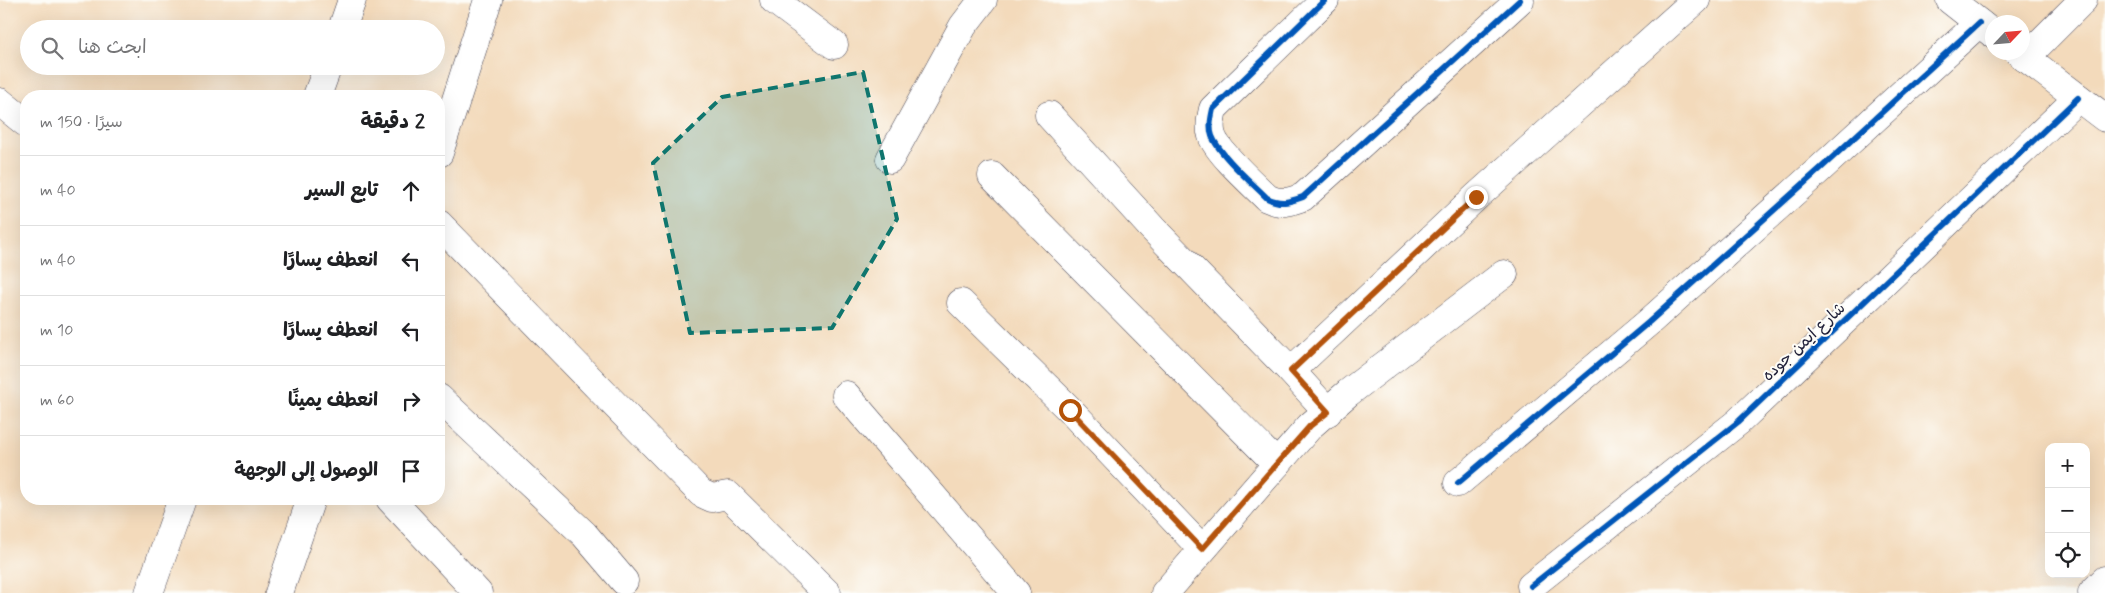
<!DOCTYPE html>
<html lang="ar">
<head>
<meta charset="utf-8">
<style>
  body { margin:0; font-family:Mynerve,"Playpen Sans Arabic",sans-serif; background:#f6f6f6; color:#202124; direction:rtl }
  .controls { position:absolute; right:15px; bottom:15px; display:grid; overflow:hidden; border-radius:10px; box-shadow:0 5px 20px #0002 }
  .controls button { width:45px; height:45px; display:grid; place-items:center; padding:0; border:0; border-bottom:1px solid #e0e0e0; background:#fff; color:#202124; font:25px sans-serif }
  .compass { position:absolute; left:1985px; top:15px; width:45px; height:45px; border-radius:50%; background:#fff; box-shadow:0 5px 20px #0002; rotate:64deg }
  .stop { position:absolute; width:15px; height:15px; margin:-11px; border:4px solid #b45309; border-radius:50%; background:#fff }
  .stop.end { background:#b45309; border-color:#fff; box-shadow:0 1px 5px #0008 }
  .list { margin:0; padding:0; list-style:none }
  h2 { display:flex; justify-content:space-between; align-items:center; height:65px; margin:0; padding:0 20px; font-size:21px }
  h2 small { font-size:16px; font-weight:400; color:#757577 }
  .list li { display:grid; grid-template-columns:32px 1fr auto; gap:15px; align-items:center; box-sizing:border-box; height:70px; padding:0 20px; border-top:1px solid #e0e0e0 }
  .list b { display:block; font-size:19px; white-space:nowrap }
  .list em { font-size:16px; font-style:normal; color:#757577 }
  .icon { flex:none; width:28px; height:28px; fill:none; stroke:currentColor; stroke-width:2; stroke-linecap:round; stroke-linejoin:round }
  .map { position:relative; flex:none; width:2105px; height:593px; overflow:hidden; direction:ltr }
  .search { position:absolute; background:#fff; box-shadow:0 5px 20px #0002; left:20px; top:20px; width:425px; height:55px; display:flex; align-items:center; gap:12px; box-sizing:border-box; padding:0 18px; border-radius:28px; color:#757577; font-size:19px }
  .panel { position:absolute; background:#fff; box-shadow:0 5px 20px #0002; left:20px; top:90px; width:425px; height:415px; border-radius:20px; direction:rtl }
  .map>svg:first-child { display:block }
</style>
</head>
<body>
<div class="map">
<svg width="2105" height="593" viewBox="0 0 2105 593">
  <rect width="100%" height="100%" fill="#fdfcf7"/>
  <filter id="ink" filterUnits="userSpaceOnUse"><feTurbulence type="fractalNoise" baseFrequency=".02" numOctaves="2"/><feDisplacementMap in="SourceGraphic" scale="10" xChannelSelector="R" yChannelSelector="G"/><feConvolveMatrix kernelMatrix="1 2 1 2 8 2 1 2 1" color-interpolation-filters="sRGB"/></filter>
  <filter id="wash" filterUnits="userSpaceOnUse"><feTurbulence type="fractalNoise" baseFrequency=".0096" numOctaves="4" result="noise"/><feDisplacementMap in="SourceGraphic" scale="20" xChannelSelector="R" yChannelSelector="G"/><feGaussianBlur stdDeviation="1.12" result="paint"/><feColorMatrix in="noise" values="0 0 0 0 0 0 0 0 0 0 0 0 0 0 0 0 0 1.4 0 .05"/><feComposite in="paint" operator="in"/></filter>
  <g filter="url(#wash)">
    <rect width="100%" height="100%" fill="#f3dabb"/>
  </g>
  <g filter="url(#ink)">
    <g fill="none" stroke-linecap="round" stroke-linejoin="round">
      <defs>
        <g id="minor">
          <polyline points="774,0 834,45"/>
          <path d="M1325,0L1213,109C1211,118 1209,127 1212,136C1218,153 1253,184 1267,198C1281,205 1289,202 1303,197L1520,0"/>
          <polyline points="1950,0 1992,33"/>
          <polyline points="342,29 352,0"/>
          <polyline points="2018,52 2105,118"/>
          <polyline points="2025,58 2083,0"/>
          <polyline points="317,96 328,66"/>
          <polyline points="0,102 26,123"/>
          <polyline points="1049,115 1152,228 1291,371 1328,412"/>
          <polyline points="439,153 488,0"/>
          <polyline points="890,159 963,26 983,0"/>
          <polyline points="992,176 1277,464"/>
          <polyline points="439,224 701,493 712,498 728,495 827,593"/>
          <polyline points="961,303 1070,410 1202,549"/>
          <polyline points="1291,371 1476,197 1696,0"/>
          <polyline points="846,395 1016,593"/>
          <polyline points="439,398 584,534 624,581"/>
          <polyline points="1458,483 1649,322 1821,168 1979,23"/>
          <polyline points="390,499 478,593"/>
          <polyline points="1531,586 1738,422 2078,98"/>
          <polyline points="149,593 182,499"/>
          <polyline points="279,593 311,499"/>
          <polyline points="1165,593 1310,426 1348,393 1504,274"/>
          <polyline points="2092,593 2105,580"/>
        </g>
      </defs>
      <!-- minor casing -->
      <use href="#minor" stroke="#413e4e" stroke-width="29"/>
      <!-- minor -->
      <use href="#minor" stroke="#fff" stroke-width="28"/>
      <defs>
        <g id="cycleway">
          <path d="M1325,0L1213,109C1211,118 1209,127 1212,136C1218,153 1253,184 1267,198C1281,205 1289,202 1303,197L1520,0"/>
          <polyline points="1458,483 1649,322 1821,168 1979,23"/>
          <polyline points="1531,586 1738,422 2078,98"/>
        </g>
      </defs>
      <!-- cycleway casing -->
      <use href="#cycleway" stroke="#fdfcf7" stroke-width="9"/>
      <!-- cycleway -->
      <use href="#cycleway" stroke="#0057b8" stroke-width="6"/>
    </g>
  </g>
  <g fill="none" stroke-linecap="round" stroke-linejoin="round" filter="url(#ink)">
    <!-- route -->
    <polyline stroke="#b45309" stroke-width="6" points="1070,410 1202,549 1310,426 1328,412 1291,371 1476,197"/>
  </g>
  <!-- marked area -->
  <path fill="#0f766e" fill-opacity="0.2" stroke="#0f766e" stroke-width="4" stroke-dasharray="10 6" stroke-linejoin="round" d="M863,72L897,219L832,328L690,333L653,163L722,97Z"/>
  <g text-anchor="middle" stroke-width="4" stroke-linejoin="round" paint-order="stroke">
    <!-- street labels -->
    <g font-size="16" fill="#22223b" stroke="#fdfcf7">
      <text transform="translate(1803 341) rotate(-43)" y="6">شارع ايمن جوده</text>
    </g>
  </g>
</svg>
<div class="controls">
<button>+</button>
<button>−</button>
<button><svg class="icon" aria-label="locate" viewBox="0 0 24 24"><circle cx="12" cy="12" r="6"/><path d="M12 2v4M12 18v4M2 12h4M18 12h4"/></svg></button>
</div>
<svg class="compass" viewBox="-18 -18 36 36"><path d="M0-13l5 13h-10z" fill="#e53935"/><path d="M0 13l5-13h-10z" fill="#757577"/></svg>
<div class="stop" style="left:1070px;top:410px"></div>
<div class="stop end" style="left:1476px;top:197px"></div>
<div class="search"><svg class="icon" aria-label="search" viewBox="0 0 24 24"><circle cx="10" cy="10" r="6"/><path d="M15 15l6 6"/></svg>ابحث هنا</div>
<section class="panel">
<h2>2 دقيقة<small>سيرًا · 150 m</small></h2>
<ul class="list">
<li><svg class="icon" aria-label="ahead" viewBox="0 0 24 24"><path d="M12 20V5M6 11l6-6 6 6"/></svg><div><b>تابع السير</b></div><em>40 m</em></li>
<li><svg class="icon" aria-label="left" viewBox="0 0 24 24"><path d="M17 20v-9H6M10 6l-5 5 5 5"/></svg><div><b>انعطف يسارًا</b></div><em>40 m</em></li>
<li><svg class="icon" aria-label="left" viewBox="0 0 24 24"><path d="M17 20v-9H6M10 6l-5 5 5 5"/></svg><div><b>انعطف يسارًا</b></div><em>10 m</em></li>
<li><svg class="icon" aria-label="right" viewBox="0 0 24 24"><path d="M7 20v-9h11M14 6l5 5-5 5"/></svg><div><b>انعطف يمينًا</b></div><em>60 m</em></li>
<li><svg class="icon" aria-label="arrive" viewBox="0 0 24 24"><path d="M6 21V4h12l-3 4 3 4H6"/></svg><div><b>الوصول إلى الوجهة</b></div></li>
</ul>
</section>
</div>
</body>
</html>
